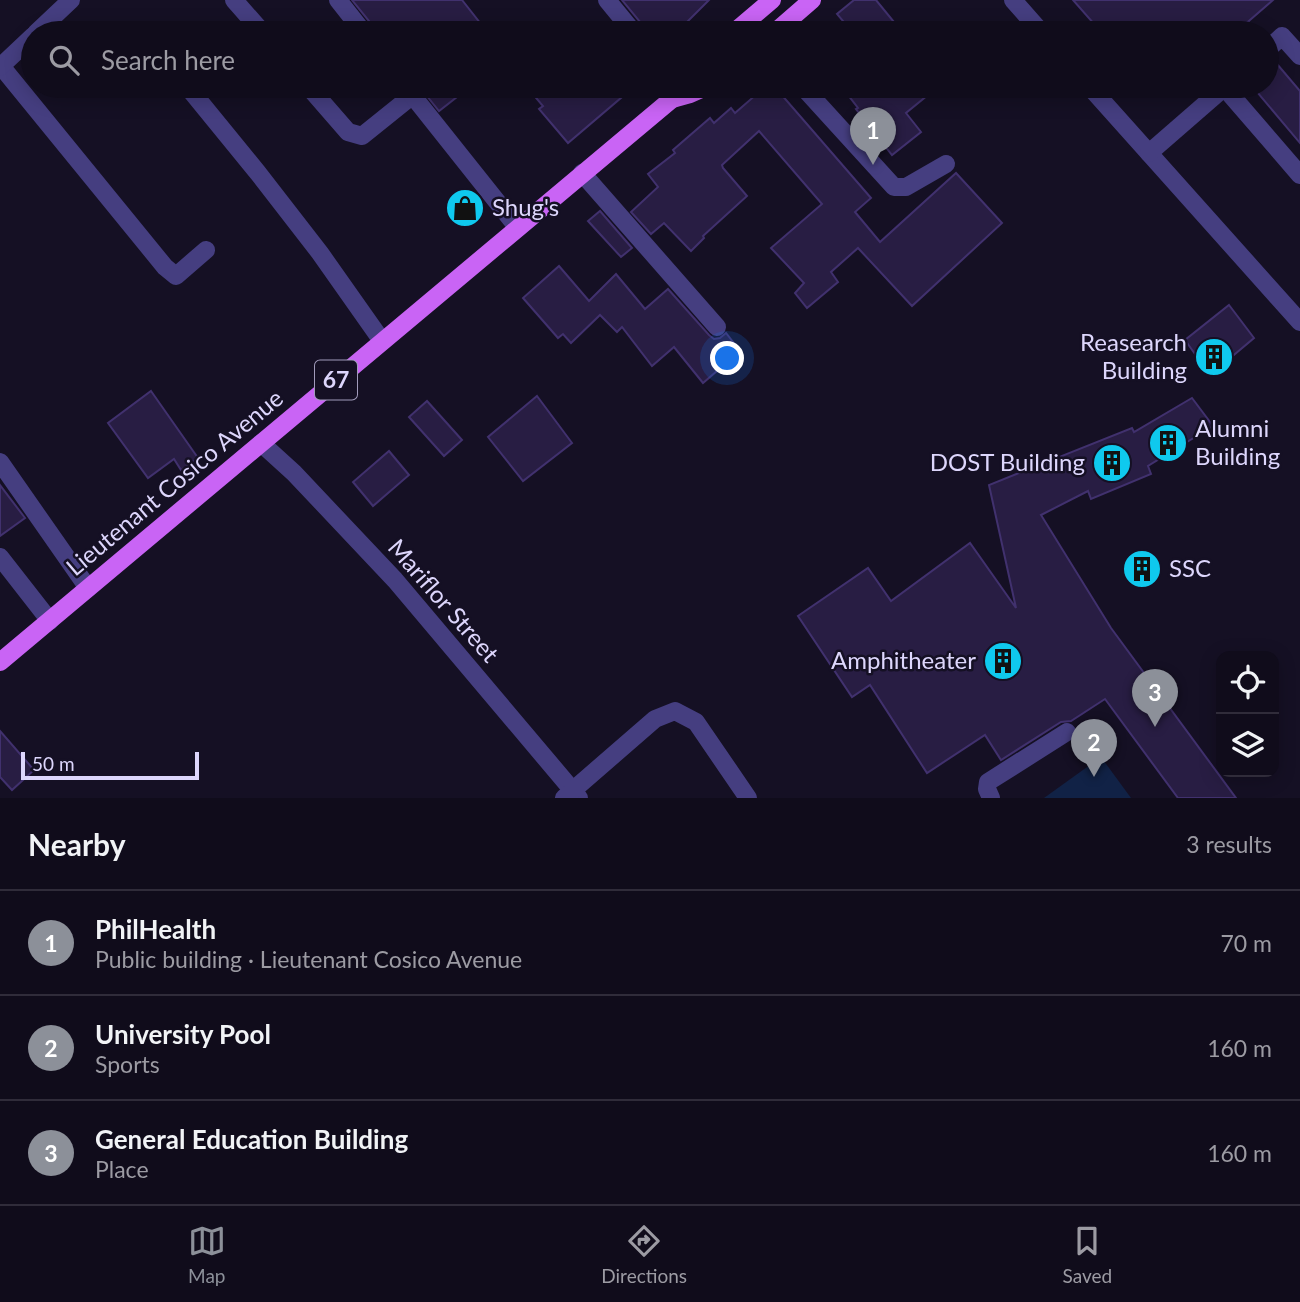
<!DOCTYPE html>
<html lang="en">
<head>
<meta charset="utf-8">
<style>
  body { margin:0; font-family:Lato,sans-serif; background:#1e1a28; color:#f1f3f6 }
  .controls { position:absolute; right:21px; bottom:21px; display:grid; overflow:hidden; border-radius:14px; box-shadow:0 4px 18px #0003 }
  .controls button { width:63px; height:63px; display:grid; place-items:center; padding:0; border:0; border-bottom:2px solid #302c3a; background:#100c1b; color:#f1f3f6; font:35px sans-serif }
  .scale { position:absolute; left:21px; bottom:18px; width:178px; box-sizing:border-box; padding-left:7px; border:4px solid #ddd6fc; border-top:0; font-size:19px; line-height:24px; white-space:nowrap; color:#ddd6fc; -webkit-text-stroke:5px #151024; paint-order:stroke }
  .you { position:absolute; left:728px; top:359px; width:24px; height:24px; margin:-18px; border:5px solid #fff; border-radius:50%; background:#1a73e8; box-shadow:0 0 0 10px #1a73e833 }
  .badge { display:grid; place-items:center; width:46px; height:46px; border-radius:50%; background:#8c9099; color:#fff; font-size:23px; font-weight:700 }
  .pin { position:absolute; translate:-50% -58px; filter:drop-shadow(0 2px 4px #0008) }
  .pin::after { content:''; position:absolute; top:37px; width:24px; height:21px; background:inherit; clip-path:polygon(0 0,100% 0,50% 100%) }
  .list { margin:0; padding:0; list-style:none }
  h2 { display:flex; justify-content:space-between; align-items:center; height:91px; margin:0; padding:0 28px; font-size:30px }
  h2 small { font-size:23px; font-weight:400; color:#9c9ba3 }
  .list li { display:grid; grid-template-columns:46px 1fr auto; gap:21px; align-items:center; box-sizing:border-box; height:105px; padding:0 28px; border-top:2px solid #302c3a }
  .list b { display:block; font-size:26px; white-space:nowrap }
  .list p { margin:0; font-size:23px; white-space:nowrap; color:#9c9ba3 }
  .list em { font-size:23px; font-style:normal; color:#9c9ba3 }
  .icon { flex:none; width:38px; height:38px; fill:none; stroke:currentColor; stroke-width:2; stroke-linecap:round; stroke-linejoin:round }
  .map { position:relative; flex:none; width:1300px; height:798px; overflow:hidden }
  .search { position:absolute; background:#100c1b; box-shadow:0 4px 18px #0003; left:21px; right:21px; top:21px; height:77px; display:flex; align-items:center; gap:18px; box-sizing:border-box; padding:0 24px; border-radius:38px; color:#9c9ba3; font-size:26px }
  .sheet { height:406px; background:#100c1b }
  nav { display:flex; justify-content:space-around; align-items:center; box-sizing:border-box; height:98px; border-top:2px solid #302c3a; background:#100c1b; font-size:19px; color:#9c9ba3 }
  nav a { display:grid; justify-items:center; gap:4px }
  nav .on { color:#8c9099 }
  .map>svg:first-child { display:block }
</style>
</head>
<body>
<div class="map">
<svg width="1300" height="798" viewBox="0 0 1300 798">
  <rect width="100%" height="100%" fill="#151024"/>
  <!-- water -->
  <polygon fill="#112246" points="1101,757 1131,798 1044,798"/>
  <!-- building -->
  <g fill="#281d43" stroke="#41316e" stroke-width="2">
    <polygon points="352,0 462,0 488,33 375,33 373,26"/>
    <polygon points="622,0 709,0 676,33 649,33"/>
    <polygon points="854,0 876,0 903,33 853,33 837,14"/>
    <polygon points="1073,0 1273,0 1235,33 1102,33"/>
    <polygon points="1277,64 1300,91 1300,143 1252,86 1267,86 1267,73"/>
    <polygon points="419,86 471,86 439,111"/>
    <polygon points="526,86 613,86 622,97 568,143 539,109 543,106"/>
    <polygon points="766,86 774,86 871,198 855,212 880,242 956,173 1002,223 912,306 858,248 831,272 838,282 807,308 795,293 804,283 771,248 822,204 759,131 722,165 723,168 747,196 703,236 704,238 691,251 664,223 651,234 631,212 658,187 648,174 675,153 673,150 710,118 714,123 731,108 735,113"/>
    <polygon points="841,86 939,86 906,113 921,132 892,155 856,109 858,108"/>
    <polygon points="600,211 632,248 621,257 588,221"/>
    <polygon points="559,266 589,301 616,274 645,309 668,289 709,335 714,339 720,338 726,333 740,351 703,383 674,347 652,366 622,327 617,332 600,315 571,343 563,334 558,338 523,298"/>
    <polygon points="1229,305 1254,338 1210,375 1185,340"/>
    <polygon points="151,391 198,458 181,470 174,459 148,478 108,423"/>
    <polygon points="537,396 572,443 523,481 488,437"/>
    <polygon points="1192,398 1213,426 1148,466 1151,474 1091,499 1088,491 1041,515 1111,628 1236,798 1178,798 1105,699 1071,721 1061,722 1001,760 985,735 927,773 870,685 852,697 798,616 868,568 891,601 970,543 1016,608 989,485 1132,428 1134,432"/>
    <polygon points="427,401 462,440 444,456 409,417"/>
    <polygon points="389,451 409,475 373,506 353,482"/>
    <polygon points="0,485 25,518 0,536"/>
    <polygon points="1143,553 1158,571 1141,586 1127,568"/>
    <polygon points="0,731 34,770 12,790 0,777"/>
  </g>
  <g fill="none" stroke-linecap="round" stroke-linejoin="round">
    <!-- minor -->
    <g stroke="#453e80" stroke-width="18">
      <polyline points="234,0 263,33"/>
      <polyline points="338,0 364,33"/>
      <polyline points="607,0 634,33"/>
      <polyline points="1013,0 1042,33"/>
      <polyline points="36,33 71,0"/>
      <polyline points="1267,50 1282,36 1300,56"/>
      <polyline points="1,66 165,267 176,276 206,250"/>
      <polyline points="0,67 33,36"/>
      <polyline points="187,86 258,173 320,253 382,341"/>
      <polyline points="308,86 348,132 362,136 413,95"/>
      <polyline points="405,86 518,228"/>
      <polyline points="802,86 894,187 906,187 946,164"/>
      <polyline points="1089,86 1300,322"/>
      <polyline points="1224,87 1300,175"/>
      <polyline points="1149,153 1226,86"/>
      <polyline points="582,173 717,327"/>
      <polyline points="261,443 294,473 395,580 579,798"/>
      <polyline points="0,462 88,588"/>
      <polyline points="0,557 50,621"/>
      <polyline points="564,798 655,719 675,711 696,722 748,798"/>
      <polyline points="991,798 987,789 988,782 1067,732"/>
    </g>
    <!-- major -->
    <g stroke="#c964f5" stroke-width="18">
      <polyline points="733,33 772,0"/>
      <polyline points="774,33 812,0"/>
      <polyline points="672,99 690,94 708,86"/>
      <polyline points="0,662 672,99 682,86"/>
    </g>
  </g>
  <!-- icons -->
  <defs>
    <symbol id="shop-disc" viewBox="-11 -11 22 22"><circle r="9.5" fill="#0fc9ee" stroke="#151024"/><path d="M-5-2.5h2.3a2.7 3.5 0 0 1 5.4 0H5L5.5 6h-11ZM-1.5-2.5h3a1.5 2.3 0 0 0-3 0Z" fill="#111"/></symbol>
    <symbol id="building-disc" viewBox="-11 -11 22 22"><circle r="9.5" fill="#0fc9ee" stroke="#151024"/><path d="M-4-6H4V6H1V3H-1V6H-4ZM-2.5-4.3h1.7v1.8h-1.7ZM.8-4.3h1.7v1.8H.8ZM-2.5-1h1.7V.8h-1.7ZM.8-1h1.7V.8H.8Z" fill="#111"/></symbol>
  </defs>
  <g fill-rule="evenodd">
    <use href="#shop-disc" x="443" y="186" width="44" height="44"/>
    <use href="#building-disc" x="1192" y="335" width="44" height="44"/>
    <use href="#building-disc" x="1146" y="421" width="44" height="44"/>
    <use href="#building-disc" x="1090" y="441" width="44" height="44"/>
    <use href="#building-disc" x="1120" y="547" width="44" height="44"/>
    <use href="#building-disc" x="981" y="639" width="44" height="44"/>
  </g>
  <g text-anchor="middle" stroke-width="5" stroke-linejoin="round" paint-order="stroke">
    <!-- shield labels -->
    <rect fill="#151024" stroke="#a19bbb" stroke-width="2" x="315" y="360.5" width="42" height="39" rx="5"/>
    <g font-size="23" font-weight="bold" fill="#ddd6fc">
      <text x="336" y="388">67</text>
    </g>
    <!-- poi labels -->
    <g font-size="24" fill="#ddd6fc" stroke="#151024" text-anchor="start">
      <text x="492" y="216">Shug's</text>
      <text x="1187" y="351" text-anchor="end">Reasearch<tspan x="1187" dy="28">Building</tspan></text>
      <text x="1195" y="437">Alumni<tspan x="1195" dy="28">Building</tspan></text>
      <text x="1085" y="471" text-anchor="end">DOST Building</text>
      <text x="1169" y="577">SSC</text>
      <text x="976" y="669" text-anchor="end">Amphitheater</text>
    </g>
    <!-- street labels -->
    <g font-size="24" fill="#ddd6fc" stroke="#151024">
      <text transform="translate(175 483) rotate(-40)" y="8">Lieutenant Cosico Avenue</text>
      <text transform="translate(443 601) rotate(49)" y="8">Mariflor Street</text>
    </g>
  </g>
</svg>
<div class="controls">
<button><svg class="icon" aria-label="locate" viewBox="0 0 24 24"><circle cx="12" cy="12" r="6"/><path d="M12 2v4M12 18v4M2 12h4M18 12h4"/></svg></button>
<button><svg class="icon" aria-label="layers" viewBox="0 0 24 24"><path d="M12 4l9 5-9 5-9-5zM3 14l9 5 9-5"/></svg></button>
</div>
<div class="scale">50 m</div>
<div class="you"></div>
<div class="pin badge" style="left:873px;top:165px">1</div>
<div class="pin badge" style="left:1094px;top:777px">2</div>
<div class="pin badge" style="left:1155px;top:727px">3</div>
<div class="search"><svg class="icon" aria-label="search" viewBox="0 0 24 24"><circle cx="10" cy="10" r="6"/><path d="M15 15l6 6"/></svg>Search here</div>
</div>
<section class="sheet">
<h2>Nearby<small>3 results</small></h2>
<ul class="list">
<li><span class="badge">1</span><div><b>PhilHealth</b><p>Public building · Lieutenant Cosico Avenue</p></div><em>70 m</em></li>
<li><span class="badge">2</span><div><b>University Pool</b><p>Sports</p></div><em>160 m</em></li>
<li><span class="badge">3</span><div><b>General Education Building</b><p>Place</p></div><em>160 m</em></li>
</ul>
</section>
<nav>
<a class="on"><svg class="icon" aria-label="map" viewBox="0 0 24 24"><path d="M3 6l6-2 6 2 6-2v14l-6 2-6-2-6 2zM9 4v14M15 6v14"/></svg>Map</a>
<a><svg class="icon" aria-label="directions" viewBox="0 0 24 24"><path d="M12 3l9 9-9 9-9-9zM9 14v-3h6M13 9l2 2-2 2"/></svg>Directions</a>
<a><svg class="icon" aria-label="saved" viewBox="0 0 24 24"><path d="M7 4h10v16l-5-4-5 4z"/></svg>Saved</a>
</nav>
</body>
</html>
